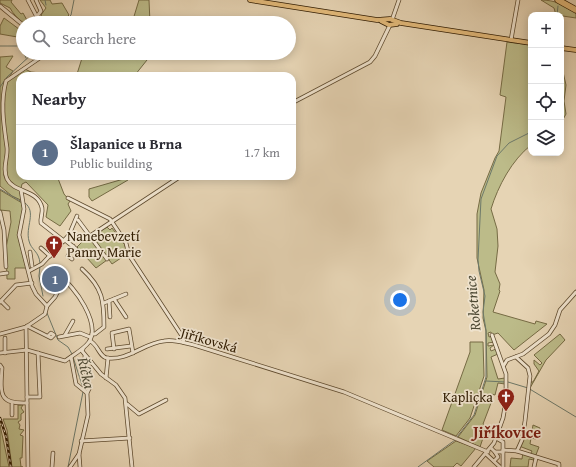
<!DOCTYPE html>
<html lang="en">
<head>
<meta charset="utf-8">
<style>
  body { margin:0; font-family:"Gentium Book Plus",serif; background:#f2f2f3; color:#2b2b33 }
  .controls { position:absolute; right:12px; top:12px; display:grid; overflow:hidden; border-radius:8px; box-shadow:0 2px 10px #0003 }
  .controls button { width:36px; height:36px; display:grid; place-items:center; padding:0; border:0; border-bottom:1px solid #e1e1e2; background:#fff; color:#2b2b33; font:20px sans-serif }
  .you { position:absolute; left:400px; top:300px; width:14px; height:14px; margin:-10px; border:3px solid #fff; border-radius:50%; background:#1a73e8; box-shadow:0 0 0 6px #1a73e833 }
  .badge { display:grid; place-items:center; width:26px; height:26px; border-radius:50%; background:#7c3aed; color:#fff; font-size:13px; font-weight:700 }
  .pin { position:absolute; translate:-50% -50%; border:2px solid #fff; box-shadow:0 1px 4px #0006 }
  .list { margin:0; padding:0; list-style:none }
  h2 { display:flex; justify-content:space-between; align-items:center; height:52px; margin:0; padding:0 16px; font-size:17px }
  h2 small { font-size:13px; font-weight:400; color:#7c7c81 }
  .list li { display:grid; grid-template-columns:26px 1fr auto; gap:12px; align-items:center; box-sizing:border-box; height:56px; padding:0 16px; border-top:1px solid #e1e1e2 }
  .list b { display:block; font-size:15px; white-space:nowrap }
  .list p { margin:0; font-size:13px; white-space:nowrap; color:#7c7c81 }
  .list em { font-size:13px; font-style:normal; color:#7c7c81 }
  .icon { flex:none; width:22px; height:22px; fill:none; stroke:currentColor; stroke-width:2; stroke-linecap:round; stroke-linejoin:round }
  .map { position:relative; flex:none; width:576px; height:467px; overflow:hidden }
  .search { position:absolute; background:#fff; box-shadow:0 2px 10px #0003; left:16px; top:16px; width:280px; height:44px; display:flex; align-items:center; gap:10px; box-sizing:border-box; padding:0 14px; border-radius:22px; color:#7c7c81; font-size:15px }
  .panel { position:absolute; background:#fff; box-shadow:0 2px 10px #0003; left:16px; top:72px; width:280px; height:108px; border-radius:12px }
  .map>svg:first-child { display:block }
</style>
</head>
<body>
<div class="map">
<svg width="576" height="467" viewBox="0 0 576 467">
  <rect width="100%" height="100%" fill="#e6d4b4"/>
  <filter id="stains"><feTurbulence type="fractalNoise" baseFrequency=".005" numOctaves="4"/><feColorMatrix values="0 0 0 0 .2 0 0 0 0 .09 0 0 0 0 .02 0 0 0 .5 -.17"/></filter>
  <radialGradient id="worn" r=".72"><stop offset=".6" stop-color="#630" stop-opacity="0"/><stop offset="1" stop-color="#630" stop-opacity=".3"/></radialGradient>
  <!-- green -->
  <g fill="#bcbb89" stroke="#766b44">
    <path d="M0,0H12L11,2L21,14L23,13L28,22L23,24C18,18 13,14 10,8L0,3Z"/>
    <polygon points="40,0 50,0 52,4 62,3 69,15 61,23 49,23 52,21 50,18 44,20 41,15 46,8"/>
    <polygon points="139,0 149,0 150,23 132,23"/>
    <path d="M541,0C555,0 564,5 576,12V18L556,15L554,8Z"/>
    <polygon points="4,18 23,32 23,40 23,38 0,34 0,26"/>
    <path d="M507,42L531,45V145C512,160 498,186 491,209L497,229L498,246L495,272L500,284L499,290L500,291L493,312L535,324L536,321L547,324L514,350L498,333L492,335L491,332L488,333L489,337L492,336L494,342L488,343V346L494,345L490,348L491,351L496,349L498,354L491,357L498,379L505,378V384L498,383L495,395L491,394V403L483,424L487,426L480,447L458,437L475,415L487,377L486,331L483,318L484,290L477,258V214L481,193L495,158L499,151L506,97L500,95Z"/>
    <polygon points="108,53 151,53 151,55 135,75 83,76 77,74 83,55 104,58"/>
    <polygon points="13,56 6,67 13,71 7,81 25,69 31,72 59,75 20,76 20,176 57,176 64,194 70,201 68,204 71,211 60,226 46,217 48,205 26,182 22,184 21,188 23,190 21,189 23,201 12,196 0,186 0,57"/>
    <polygon points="561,63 566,85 564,101 566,114 561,123"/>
    <polygon points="127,178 128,180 92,201 89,197 89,189"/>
    <polygon points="0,190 22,203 23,213 18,234 27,268 15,268 15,279 7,279 6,248 11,222 10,211 0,210"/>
    <polygon points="107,227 110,230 112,228 125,245 127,254 112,264 92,236"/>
    <polygon points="86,238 90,238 107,260 96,268 77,247"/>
    <polygon points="560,334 565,340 546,360 530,388 530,382 533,382 539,371 534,364 534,360 540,365 542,363 534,355"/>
    <polygon points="470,342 483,342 484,376 470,418 456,436 442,430 470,352"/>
    <polygon points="18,405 23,405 21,408 24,412 21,414 21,420 18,422 20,425 19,429 24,430 20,435 23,436 22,458 20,458 21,467 23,467 12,467 7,430 3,419 18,419"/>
    <polygon points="0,425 9,467 0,467"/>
    <polygon points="533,425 540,428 536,439 531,438 530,444 539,447 534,460 529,459 528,467 510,467 511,458 522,459 523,452 530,455 532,451 519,446 522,434 531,437"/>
    <polygon points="456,441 476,448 461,466 457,463 453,467 434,467 427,461"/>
  </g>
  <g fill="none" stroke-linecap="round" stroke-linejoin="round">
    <!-- stream -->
    <g stroke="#6d796a" stroke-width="1">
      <polyline points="45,0 46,5"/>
      <polyline points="557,15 558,6"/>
      <polyline points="63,23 71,15 74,0"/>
      <polyline points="22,43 23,51"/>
      <polyline points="0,46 21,46"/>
      <polyline points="24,53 26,58"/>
      <polyline points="0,87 7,77 33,53"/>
      <polyline points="0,189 22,202"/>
      <path d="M25,203C37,212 25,227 29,241C31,250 39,251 40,263"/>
      <polyline points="40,266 39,276 43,296"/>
      <polyline points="47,313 58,340 68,347 72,354"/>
      <polyline points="73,357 83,388"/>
      <polyline points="486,381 505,382"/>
      <polyline points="508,382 528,388 576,417"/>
      <polyline points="457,437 474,415 486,377 486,330 483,312 485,296 479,271 478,260 481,199 497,156 509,143 531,132"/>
      <polyline points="68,467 83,392"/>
      <polyline points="418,467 455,440"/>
    </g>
    <defs>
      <g id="minor">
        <polyline points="28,0 40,23"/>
        <polyline points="0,6 23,25"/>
        <polyline points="392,20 399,0"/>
        <polyline points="32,23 41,11 36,0"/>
        <polyline points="61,23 65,19"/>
        <polyline points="511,40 518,0"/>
        <path d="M47,53L6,81C0,103 4,126 7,148C8,158 2,168 7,179C14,193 38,189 42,208C43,213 40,218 41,223L64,241"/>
        <polyline points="292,103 370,62 375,56 390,25"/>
        <polyline points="21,190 24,209 19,235 32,286 36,294 47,306"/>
        <polyline points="68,198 110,219 126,243 129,255 184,339 183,342"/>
        <polyline points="0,212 4,230 6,267"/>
        <polyline points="78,220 107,259"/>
        <polyline points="69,235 77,216"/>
        <polyline points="65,240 76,249"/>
        <polyline points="41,248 50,256"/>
        <polyline points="30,252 32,266"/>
        <polyline points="72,259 68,256 73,246"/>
        <path d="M82,269C103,288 104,301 104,327L95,334H92"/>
        <polyline points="29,271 42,264 69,235 90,236 181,176"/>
        <polyline points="0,274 7,273"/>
        <polyline points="114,299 126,317"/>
        <polyline points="1,301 8,308"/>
        <polyline points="109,301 110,317"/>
        <polyline points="0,302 16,285 32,283"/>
        <polyline points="104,303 126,294"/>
        <polyline points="27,326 51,338 54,335 51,333 48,336"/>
        <polyline points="26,327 28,467"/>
        <path d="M0,334L26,327L45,314L47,306L55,297L58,291L57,277L59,276C75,286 101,324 89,342C83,350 73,355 65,361L27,350L0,353"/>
        <polyline points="65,335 73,321"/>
        <polyline points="59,337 80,333 90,337"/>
        <path d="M90,341C98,344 99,357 107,358C128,361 144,343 164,341C174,339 184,343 194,345L344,392L488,452"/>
        <polyline points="83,349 82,351 101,374 116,385 125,398 132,467"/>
        <polyline points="107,349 131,346"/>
        <polyline points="114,349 112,333 129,329 133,353"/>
        <polyline points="5,353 5,338"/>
        <polyline points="71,357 76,384 87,393"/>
        <polyline points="516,357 528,368 530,376 525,421 522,440 517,451"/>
        <path d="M0,365L2,368C0,396 0,404 27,403"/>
        <polyline points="504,365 507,360 523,354 549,334 555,325 560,310 576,292"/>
        <polyline points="106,378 108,358"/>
        <polyline points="27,397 40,397 38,353"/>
        <polyline points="12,404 12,415"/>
        <polyline points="127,404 139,414 166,400"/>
        <polyline points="496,438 503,442 503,467"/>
        <polyline points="81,441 130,438"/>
        <polyline points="491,448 495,452 503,452"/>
        <polyline points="503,450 517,451 559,464 559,467"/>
        <polyline points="486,454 500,467"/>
        <polyline points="494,461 498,457 495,452"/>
        <polyline points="52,467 53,453"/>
        <polyline points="70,467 79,454"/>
        <polyline points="80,467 79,454 88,415 87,393 90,387 84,365 85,356"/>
        <polyline points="474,467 494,443 503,418 506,401 506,374 492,335"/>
        <polyline points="534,467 536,458"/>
      </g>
      <g id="major">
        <polyline points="250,0 377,20 390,19 401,23 531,43"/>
        <polyline points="381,21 389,25 397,24"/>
        <polyline points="561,48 576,50"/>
      </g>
      <polyline id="highway" points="558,0 576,10"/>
    </defs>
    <!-- minor casing -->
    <use href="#minor" stroke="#5d492d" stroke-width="4.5"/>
    <!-- major casing -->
    <use href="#major" stroke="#2f1b00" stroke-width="5.5"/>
    <!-- highway casing -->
    <use href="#highway" stroke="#2f1b00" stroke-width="7"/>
    <!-- minor -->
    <use href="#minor" stroke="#efe3ce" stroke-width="3"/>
    <!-- major -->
    <use href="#major" stroke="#e3ba7a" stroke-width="4"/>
    <!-- highway -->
    <use href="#highway" stroke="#e3ba7a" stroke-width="5.5"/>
    <defs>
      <polyline id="rail" points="0,418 6,436 11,467"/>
    </defs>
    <!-- rail casing -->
    <use href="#rail" stroke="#2f1b00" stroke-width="2.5"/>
    <!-- rail -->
    <use href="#rail" stroke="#efe3ce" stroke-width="1" stroke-dasharray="3" stroke-linecap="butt"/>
  </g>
  <!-- icons -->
  <defs>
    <symbol id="church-pin" viewBox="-11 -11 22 30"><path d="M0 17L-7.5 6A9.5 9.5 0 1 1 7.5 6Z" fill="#8f2418" stroke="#efe3ce"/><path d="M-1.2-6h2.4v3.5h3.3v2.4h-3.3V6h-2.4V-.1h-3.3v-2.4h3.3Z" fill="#fff"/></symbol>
  </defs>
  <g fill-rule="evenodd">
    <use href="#church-pin" x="44" y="234" width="20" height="27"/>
    <use href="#church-pin" x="496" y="387" width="20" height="27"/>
  </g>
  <g text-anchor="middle" stroke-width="3.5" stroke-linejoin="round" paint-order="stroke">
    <!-- poi labels -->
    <g font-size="14" fill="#2f1b00" stroke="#efe3ce" text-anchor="start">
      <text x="67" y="241">Nanebevzetí<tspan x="67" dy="16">Panny Marie</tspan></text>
      <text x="493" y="402" text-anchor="end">Kapliçka</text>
    </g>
    <!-- street labels -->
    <g font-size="14" fill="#2f1b00" stroke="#efe3ce">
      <text transform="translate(209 340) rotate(16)" y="5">Jiříkovská</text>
    </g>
    <!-- water labels -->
    <g font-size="15" font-style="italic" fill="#4e4a35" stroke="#efe3ce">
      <text transform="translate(473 303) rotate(-95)" y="5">Roketnice</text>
      <text transform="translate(86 373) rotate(77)" y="5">Říčka</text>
    </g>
    <!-- quarter labels -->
    <g font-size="16" font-weight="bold" fill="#7a1f14" stroke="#efe3ce">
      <text x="507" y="438">Jiříkovice</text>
    </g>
  </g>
  <rect width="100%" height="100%" filter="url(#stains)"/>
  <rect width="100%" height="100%" fill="url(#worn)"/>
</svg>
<div class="controls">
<button>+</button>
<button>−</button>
<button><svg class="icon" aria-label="locate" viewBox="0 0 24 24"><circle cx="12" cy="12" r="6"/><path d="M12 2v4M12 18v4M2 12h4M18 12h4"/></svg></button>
<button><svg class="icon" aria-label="layers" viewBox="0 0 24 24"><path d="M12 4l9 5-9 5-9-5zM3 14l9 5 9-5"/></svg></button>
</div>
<div class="you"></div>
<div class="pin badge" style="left:55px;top:279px;background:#5c6f8a">1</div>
<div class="search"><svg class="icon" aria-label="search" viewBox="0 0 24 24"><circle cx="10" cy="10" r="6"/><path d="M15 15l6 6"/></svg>Search here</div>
<section class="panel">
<h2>Nearby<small></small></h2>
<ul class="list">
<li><span class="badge" style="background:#5c6f8a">1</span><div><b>Šlapanice u Brna</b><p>Public building</p></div><em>1.7 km</em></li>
</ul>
</section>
</div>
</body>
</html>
